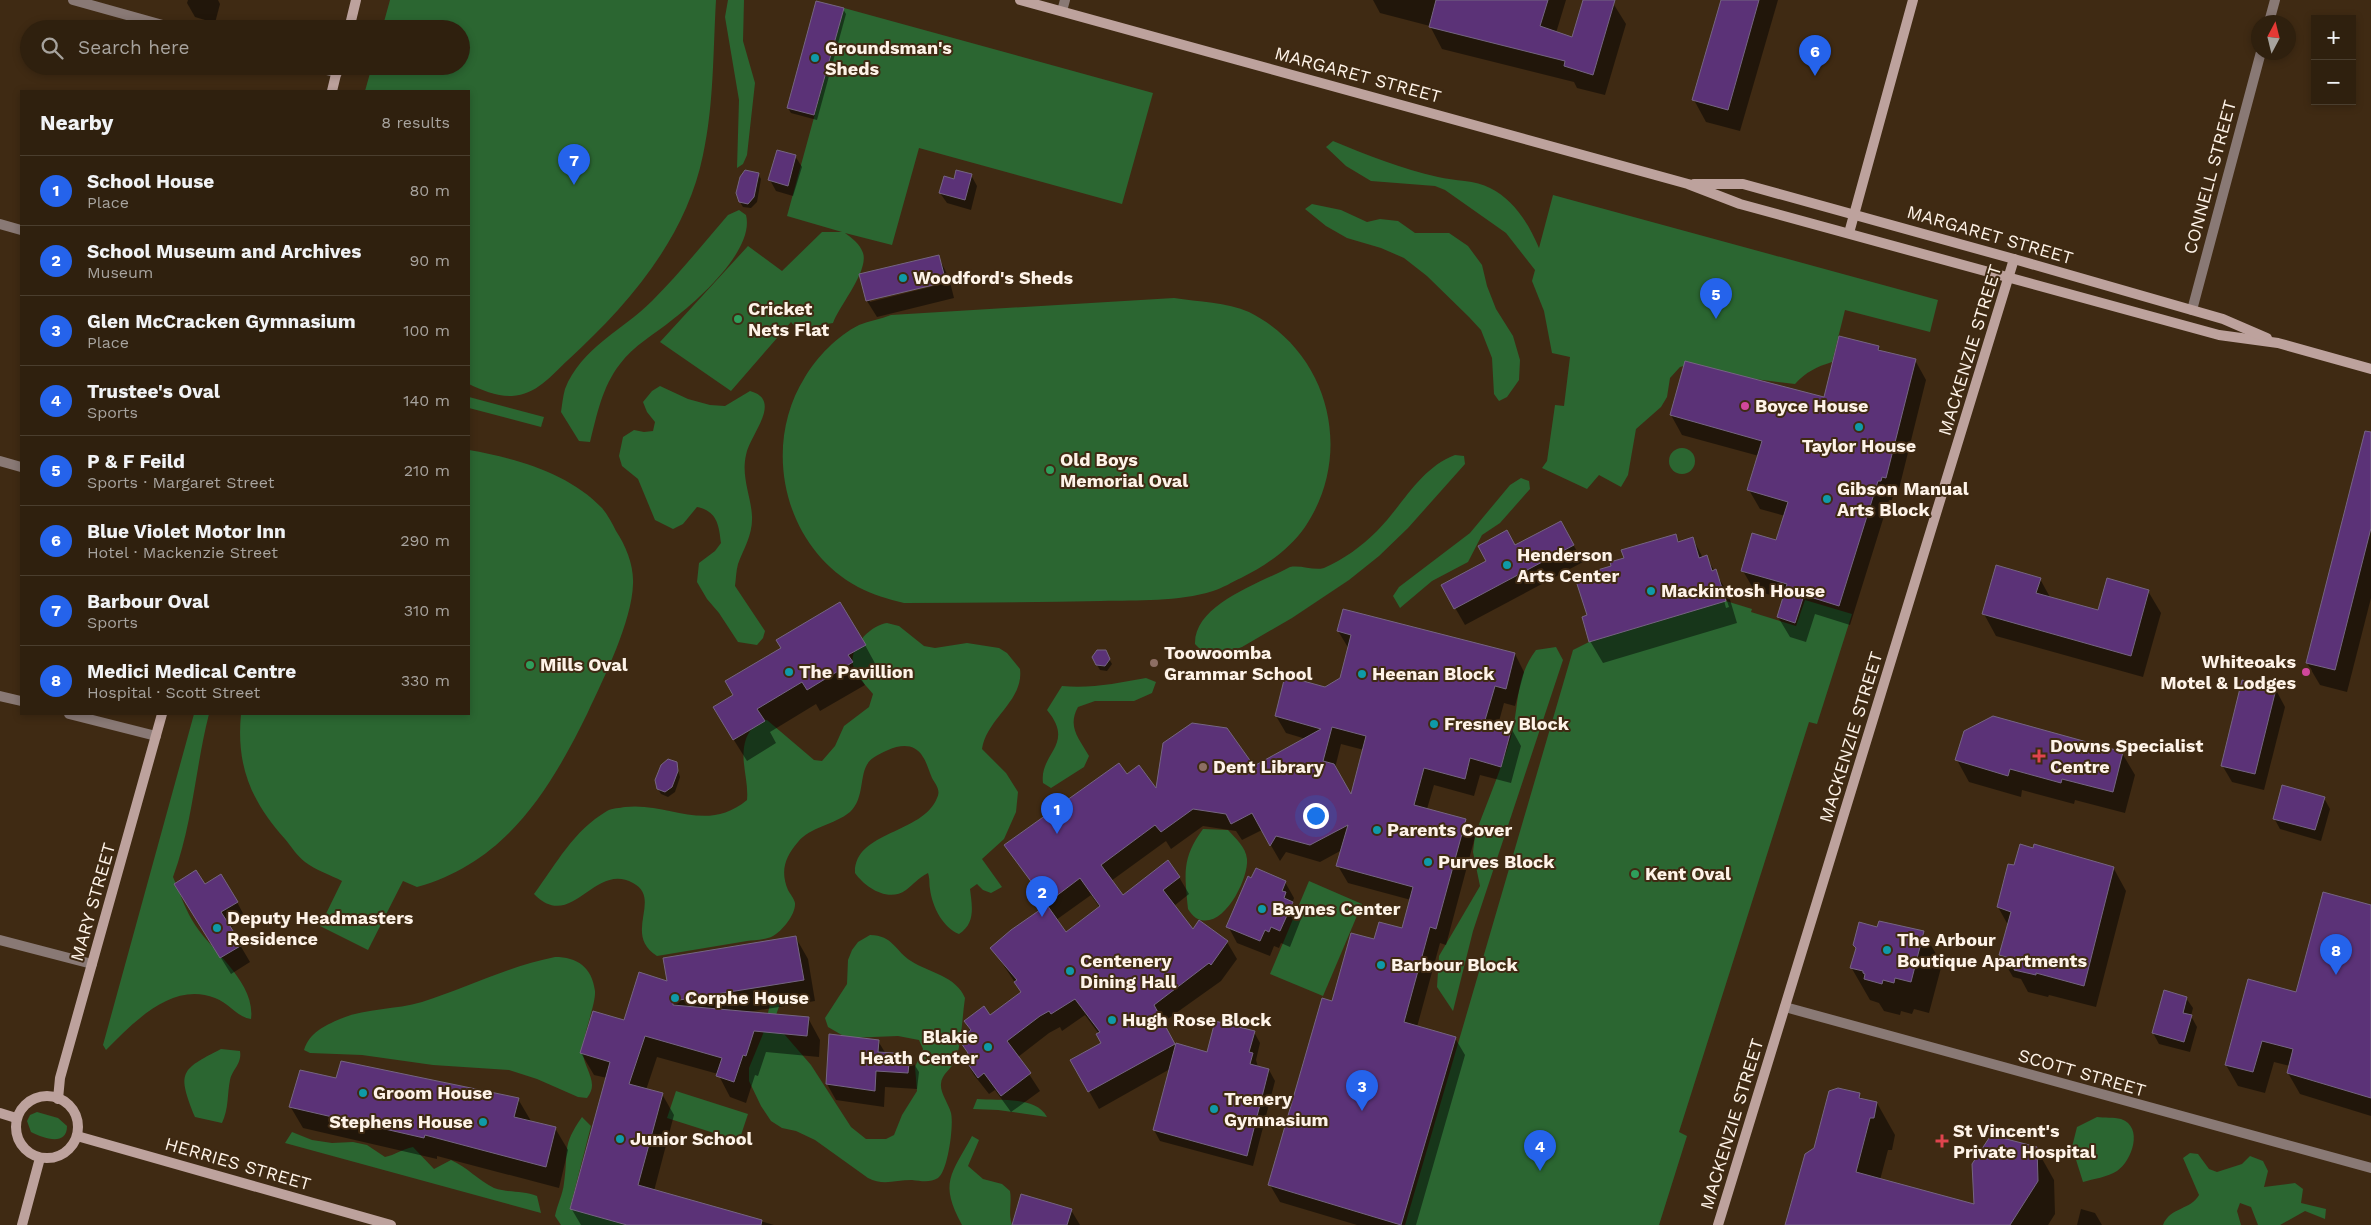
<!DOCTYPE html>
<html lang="en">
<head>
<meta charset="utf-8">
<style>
  body { margin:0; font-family:"Work Sans",sans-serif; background:#3b2d1c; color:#f1f3f6 }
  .controls { position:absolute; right:15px; top:15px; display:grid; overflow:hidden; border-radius:0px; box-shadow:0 2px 8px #0003 }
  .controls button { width:45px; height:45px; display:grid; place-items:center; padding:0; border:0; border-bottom:1px solid #4a3e2e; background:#2f200e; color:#f1f3f6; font:25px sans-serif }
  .compass { position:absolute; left:2251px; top:15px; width:45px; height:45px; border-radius:50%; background:#2f200e; box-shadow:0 2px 8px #0003; rotate:7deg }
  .you { position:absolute; left:1315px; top:815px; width:18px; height:18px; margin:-12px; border:4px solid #fff; border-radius:50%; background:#1a73e8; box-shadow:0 0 0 8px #1a73e833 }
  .badge { display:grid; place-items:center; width:32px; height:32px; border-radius:50%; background:#2563eb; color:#fff; font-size:16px; font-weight:700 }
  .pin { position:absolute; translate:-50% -41px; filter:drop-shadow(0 1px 2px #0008) }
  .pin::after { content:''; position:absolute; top:26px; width:18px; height:15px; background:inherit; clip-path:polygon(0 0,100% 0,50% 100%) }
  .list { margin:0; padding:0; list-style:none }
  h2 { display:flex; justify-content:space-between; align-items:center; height:65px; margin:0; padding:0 20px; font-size:21px }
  h2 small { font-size:16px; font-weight:400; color:#a7a39e }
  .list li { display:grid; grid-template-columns:32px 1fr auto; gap:15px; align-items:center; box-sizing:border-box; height:70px; padding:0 20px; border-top:1px solid #4a3e2e }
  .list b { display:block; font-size:19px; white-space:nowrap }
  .list p { margin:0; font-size:16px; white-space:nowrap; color:#a7a39e }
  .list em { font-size:16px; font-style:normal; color:#a7a39e }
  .icon { flex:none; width:28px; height:28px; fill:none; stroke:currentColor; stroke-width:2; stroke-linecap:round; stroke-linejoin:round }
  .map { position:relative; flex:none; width:2371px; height:1225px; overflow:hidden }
  .search { position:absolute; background:#2f200e; box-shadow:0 2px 8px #0003; left:20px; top:20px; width:450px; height:55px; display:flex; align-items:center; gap:12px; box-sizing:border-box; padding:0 18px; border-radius:28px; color:#a7a39e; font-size:19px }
  .panel { position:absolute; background:#2f200e; box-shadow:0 2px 8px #0003; left:20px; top:90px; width:450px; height:625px; border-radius:0px }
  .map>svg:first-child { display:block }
</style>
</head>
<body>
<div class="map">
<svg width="2371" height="1225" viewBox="0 0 2371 1225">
  <rect width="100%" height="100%" fill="#3f2a13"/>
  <!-- green -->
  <g fill="#2b6631">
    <path d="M390,0H716C713,51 714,105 703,155C686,238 629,304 568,360C552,375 536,395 512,396C499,397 481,390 469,384V91H365L372,66H461V29H382Z"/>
    <polygon points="728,0 744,0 743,41 755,83 747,155 743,164 737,168 739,100 725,17"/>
    <path d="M844,8L1153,93L1122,204L919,148L892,245L845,233C852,238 860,244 863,253C869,271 839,306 833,323L797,329L791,322L731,391L660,342L748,246L782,271L822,232H842L787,216Z"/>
    <path d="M1333,141C1367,155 1402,169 1438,177C1454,181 1476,180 1490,188C1514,200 1529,224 1539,248L1553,195L1938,300L1930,332L1845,310L1832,362C1816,367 1806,372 1795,384L1707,373L1687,365L1680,367L1670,378L1667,397L1661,407L1636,429L1628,475L1621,487L1599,475L1587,489L1542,468L1547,461L1555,405L1564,406L1570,357L1552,353L1544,311L1532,281L1535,270L1506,233L1445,190L1435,186L1371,181L1346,166L1326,147Z"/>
    <polygon points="1312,204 1341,210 1367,222 1380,219 1398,221 1415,233 1449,233 1468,246 1482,265 1487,286 1496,309 1513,336 1520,360 1519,380 1507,397 1499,401 1494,394 1492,358 1481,330 1469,317 1427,276 1404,258 1381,248 1347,238 1326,226 1305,209"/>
    <path d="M739,210L746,215C755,250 697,301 672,320C655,334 633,346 620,364C602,387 597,415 590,442L579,441L561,412C562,405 563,396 565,389C581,348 623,330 652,301C679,274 703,244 728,215Z"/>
    <path d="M1174,298C1198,302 1227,302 1249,312C1329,352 1355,453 1305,527C1289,550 1265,566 1241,578C1232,582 1223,588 1213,591C1178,602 1138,600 1101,601C1035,602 970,603 904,603C888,599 873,595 858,587C784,547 761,447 805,377C817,357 837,336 859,325C869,321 881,319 891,315Z"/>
    <path d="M660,386L688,399L710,405L725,406L750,391C784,400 749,436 746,455C741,477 751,496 752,516C753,534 744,548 738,564C736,571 736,579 735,586L765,631L763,638L757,645L738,642L719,613L707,599L697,582L699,563L715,551L721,543C719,525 717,511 697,507L683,524L673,529L655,520L638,479L622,466L619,456L623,437L634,430L644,432L653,431L655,422L647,412L643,402L652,391Z"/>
    <polygon points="469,397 544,417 541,427 469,408"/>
    <circle cx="1682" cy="461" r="13"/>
    <path d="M469,450C515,458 569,473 602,508C608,515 612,523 616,531C626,546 634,566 633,584C632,621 604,678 588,712C550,790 506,862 417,887L403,881L368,950L320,926L342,881C331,875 315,870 305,862C297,856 291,846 285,839C251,801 236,766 241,714H469Z"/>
    <path d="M1455,455L1464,456L1465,464L1408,528L1379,556L1349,580L1292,618L1242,647L1231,651L1204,653L1195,644C1194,604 1261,583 1290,567C1302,565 1314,571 1324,568C1344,559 1361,547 1377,531C1402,506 1420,468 1455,455Z"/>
    <polygon points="1521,478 1529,481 1530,489 1500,523 1482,535 1468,562 1432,581 1400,608 1393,596 1399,587 1470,533 1510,485"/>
    <polygon points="1805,600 1852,614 1817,724 1809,722 1679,1132 1687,1136 1659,1225 1405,1225 1573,650 1589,642 1726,601 1752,609 1751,612 1796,626"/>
    <path d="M887,623L899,626L924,646L935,648L967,643L999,648L1007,653L1020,669C1024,701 987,718 982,749L1006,773L1018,792L1016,812L1004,839L982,859L1002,887L991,893L983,890L977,884L970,889C972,906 976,923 959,934C943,928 932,906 930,889C929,883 930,879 928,873C918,878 914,884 906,890C888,903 865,887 855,873C854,831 923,834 937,798C941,790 936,785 932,778C929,771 927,763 923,757C911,737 888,749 873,758C857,769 867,796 850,812C834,825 810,827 798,842C785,857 780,871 788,890C790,894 794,898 795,903C796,914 782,931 773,936C766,940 754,940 747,941C717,946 687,951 657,956C622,934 663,899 633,883C594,861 572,933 534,894C557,863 573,831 607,811C612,808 620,808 625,807C670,802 706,834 747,800C749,780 739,759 746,739C748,733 753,727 756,722L767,720L814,760L822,761L835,746L844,726L869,707L873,694C867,686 855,676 853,665C849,647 871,625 887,623Z"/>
    <path d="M1556,647L1563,660L1473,931L1453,1011L1437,987L1439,956L1480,886L1473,852L1475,835C1487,802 1501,770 1511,737C1520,704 1514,680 1536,650Z"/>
    <path d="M1146,678L1156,682L1152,693L1134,701H1095L1078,707C1067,727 1079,738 1089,756L1084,767L1051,788L1043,783C1039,753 1076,745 1047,710L1062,686C1090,689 1118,683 1146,678Z"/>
    <path d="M194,714H209C195,769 193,823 173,877C179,891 184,906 192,920C209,950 256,981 251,1019C237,1017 229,1003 215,998C172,981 133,1023 106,1050L103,1045Z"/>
    <path d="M1203,829L1228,830C1235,838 1246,847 1247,859C1249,879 1222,933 1196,918C1193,916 1190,912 1188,909C1185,874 1181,859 1203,829Z"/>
    <polygon points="1309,881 1362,904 1323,996 1270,974"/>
    <path d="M870,935C893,935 896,952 911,961C930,973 956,976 965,998C962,1018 962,1040 956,1059C953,1068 941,1074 941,1084C940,1093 949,1104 951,1113C954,1125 948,1171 938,1178C930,1183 921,1181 912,1180C895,1180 883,1186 868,1178L815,1140L796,1131L782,1128L771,1121L761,1106L749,1081V1068L763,1034L771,1000L782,998L775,1018L778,1027L811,1065L851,1127L866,1139H886L894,1135L902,1115L917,1091L915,1067L923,1049L919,1040L898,1036L847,1038L828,1027L825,1018L847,984L848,960L852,950L858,942Z"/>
    <path d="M555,957C577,957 592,967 595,991C596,1004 584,1031 583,1048C581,1067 601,1081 587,1098L578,1097L537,1079L509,1070L433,1065L362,1055L310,1053L304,1050C310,1032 324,1026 340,1019C365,1008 395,1010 422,1002C467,988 509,966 555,957Z"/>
    <path d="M221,1049L240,1051C242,1064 233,1068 230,1080C227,1095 229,1108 222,1123L195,1117C177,1072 180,1070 221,1049Z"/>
    <polygon points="676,1091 748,1114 739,1141 667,1118"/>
    <path d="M977,1099C999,1101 1036,1096 1047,1117L998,1110L973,1109Z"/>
    <path d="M37,1112L58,1118L67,1126C67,1147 43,1138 31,1132L27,1121L30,1115Z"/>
    <path d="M582,1117L591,1126L570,1208L627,1225H561L555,1216C557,1205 563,1194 564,1183C569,1150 561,1147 582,1117Z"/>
    <path d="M2097,1117C2104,1118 2114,1117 2121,1119C2144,1127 2132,1161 2117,1171C2108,1177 2093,1179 2083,1182L2072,1147L2077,1127Z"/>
    <path d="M292,1132L312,1140L332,1143L353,1142L367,1145L385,1157C395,1155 402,1149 413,1147L434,1169L451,1160C467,1167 478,1180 494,1188C508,1193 523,1190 537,1196L541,1213L285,1143Z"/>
    <path d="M972,1136L979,1140L968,1166L983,1179L1002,1184L1010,1191C1012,1202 1008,1214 1012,1225H962C939,1182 951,1175 972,1136Z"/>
    <path d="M2190,1153L2198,1154L2209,1169L2217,1172L2242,1164L2250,1156L2263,1161L2268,1171L2264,1187L2295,1183L2303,1189L2301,1203L2326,1209L2325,1219L2305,1211L2280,1225H2258L2251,1207L2240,1203L2237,1211L2241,1225H2163C2170,1207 2191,1210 2199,1195L2183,1158Z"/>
  </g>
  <!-- shadow -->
  <g fill="#0007" fill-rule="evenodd">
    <polygon points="188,0 218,0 220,4 215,23 195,17 187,3"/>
    <polygon points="1373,0 1566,0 1556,33 1573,39 1584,0 1611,0 1626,24 1605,95 1577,88 1574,82 1442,49 1430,26 1380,13"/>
    <polygon points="1722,0 1778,0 1740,131 1706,122 1694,100"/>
    <polygon points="843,9 846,14 817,120 791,113 788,108"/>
    <polygon points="795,156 802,167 793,196 776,191 770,180"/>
    <polygon points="758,174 761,179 757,202 751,208 743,207 740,202"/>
    <polygon points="971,175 977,186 971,210 947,203 940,193 955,180"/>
    <polygon points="938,256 950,280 870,299 870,302 950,282 954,298 877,317 867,301 861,275"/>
    <polygon points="1878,347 1882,352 1915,360 1926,380 1897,497 1893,496 1892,500 1889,500 1850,625 1815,614 1806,642 1790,637 1778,617 1783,599 1754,590 1743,571 1777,542 1785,516 1760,509 1749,490 1759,456 1682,435 1671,415 1824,399"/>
    <polygon points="2371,440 2371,598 2347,692 2320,685 2307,663"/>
    <path d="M1676,536L1680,543L1693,539L1703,558L1706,557L1728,593L1737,623L1603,663L1590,641L1588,616L1597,576L1625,559ZM1720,585L1723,589L1729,607L1726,608Z"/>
    <polygon points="1570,539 1583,562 1465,625 1442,585 1515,547"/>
    <polygon points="2040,579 2051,599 2099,612 2148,591 2161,613 2143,677 1996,636 1984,614"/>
    <path d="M1338,631L1515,654L1524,672L1515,706L1504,703L1498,725L1511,728L1521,746L1511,783L1480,775L1474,796L1434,785L1427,809L1465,820L1475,837L1446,945L1440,943L1417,1027L1455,1038L1465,1055L1416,1225H1357L1280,1202L1270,1185L1333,1002L1375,940L1403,930L1411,900L1348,883L1338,866L1342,850L1320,862L1286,852L1280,861L1262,830L1242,840L1236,831L1203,826L1171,849L1166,841L1111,881L1123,897L1179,877L1189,894L1174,906L1193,931L1227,942L1237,959L1221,981L1162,1023L1176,1047L1208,1053L1254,1032L1260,1043L1256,1060L1258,1067L1269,1070L1275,1081L1253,1166L1160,1141L1154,1130L1170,1069L1099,1109L1072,1061L1103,1044L1099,1034L1085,1015L1062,1031L1060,1027L1049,1033L1018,1057L1040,1091L1011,1112L995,1090L989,1094L974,1075L964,1058L968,1054L960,1040L971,1032L965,1021L990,1016L1022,993L992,948L1011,931L1048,906L1006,845L1126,775L1157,791L1254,767L1306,739L1286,733L1276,716L1341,679L1349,649ZM1341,744L1364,750L1351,797L1335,768ZM1091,895L1100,908L1065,934L1056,920Z"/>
    <polygon points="865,645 877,667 860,677 865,685 820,711 816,704 770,732 776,743 747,761 727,729 734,695"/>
    <polygon points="1105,652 1112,664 1107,671 1100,670 1097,665"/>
    <polygon points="2276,690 2285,707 2264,790 2232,782 2222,765"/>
    <polygon points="2122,753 2135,775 2125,813 2075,800 2074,804 2022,790 2021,797 1969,782 1957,760"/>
    <polygon points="676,763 680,777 675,792 668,797 661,794 658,789"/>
    <polygon points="2324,798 2330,809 2321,841 2280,829 2274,818"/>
    <polygon points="2035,846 2114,869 2126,891 2096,1007 2049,995 2048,997 2028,992 2021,979 2013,977 2000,955 2008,925 1998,907 2015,866 2034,850"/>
    <polygon points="1285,882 1294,898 1292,904 1301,919 1290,947 1281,943 1279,948 1274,946 1270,956 1237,943 1228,926"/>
    <polygon points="204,886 237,902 246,919 230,928 250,962 231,974 185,900"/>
    <polygon points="2371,906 2371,1116 2300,1094 2288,1073 2290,1066 2274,1062 2265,1093 2238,1086 2226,1065 2297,994"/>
    <polygon points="1880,922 1923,932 1942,964 1929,1013 1914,1009 1912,1014 1901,1011 1900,1015 1884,1011 1879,1003 1870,1000 1851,967 1878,929"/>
    <polygon points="796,938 808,959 815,1001 748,1012 808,1018 820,1040 819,1057 766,1052 758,1076 755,1075 746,1103 730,1097 718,1074 657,1057 646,1090 662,1094 674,1115 654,1191 774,1225 581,1225 571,1208 607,1078 594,1075 581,1053 624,1021 668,983"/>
    <polygon points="2186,998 2193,1008 2191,1016 2197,1027 2190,1052 2159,1044 2153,1033"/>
    <polygon points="878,1041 886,1054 909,1056 919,1072 917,1089 885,1087 884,1107 836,1100 827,1084"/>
    <polygon points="337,1080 518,1099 531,1121 555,1128 568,1150 559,1188 437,1156 437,1159 303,1128 290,1106"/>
    <polygon points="1859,1095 1862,1099 1877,1103 1895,1135 1892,1150 1888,1150 1880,1180 1975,1206 2036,1148 2054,1180 2055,1214 2048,1225 1786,1225 1815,1149"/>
    <polygon points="2081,1209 2095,1213 2102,1225 2077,1225"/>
    <polygon points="1071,1210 1080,1225 1013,1225"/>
  </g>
  <!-- building -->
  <g fill="#5b3277" stroke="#756582" fill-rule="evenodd">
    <polygon points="1436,0 1548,0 1540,26 1572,37 1583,0 1615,0 1593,75 1564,66 1565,61 1429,27"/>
    <polygon points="1721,0 1759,0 1728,110 1692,100"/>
    <polygon points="816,1 844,8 814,115 787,108"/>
    <polygon points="777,150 796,155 788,186 768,180"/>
    <polygon points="745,170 759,173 754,197 748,204 739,202 736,193 740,177"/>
    <polygon points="956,170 972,174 965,200 939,193 944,176 954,179"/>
    <polygon points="939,255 946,282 866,301 859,274"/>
    <polygon points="1839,336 1879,346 1878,350 1916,359 1886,478 1882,477 1881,481 1878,481 1839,606 1804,595 1795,623 1777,617 1787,584 1741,571 1752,533 1776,540 1788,502 1747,490 1762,441 1670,415 1685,361 1824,397"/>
    <polygon points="2365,431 2371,432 2371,528 2335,670 2306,663"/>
    <polygon points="1561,521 1574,545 1454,609 1441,585 1486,561 1478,546 1507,530 1515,545"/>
    <polygon points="1676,534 1678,542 1693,537 1699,558 1707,555 1712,571 1716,569 1726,601 1589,642 1582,617 1587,615 1576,581 1595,576 1594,571 1611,566 1610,562 1624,558 1621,550"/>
    <polygon points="1996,565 2041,578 2036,593 2098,610 2107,578 2149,590 2131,656 1982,614"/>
    <polygon points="840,602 866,645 848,655 853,662 807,690 802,682 757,709 765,721 733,740 713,707 733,695 725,681 781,648 776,640"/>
    <path d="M1343,609L1515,653L1506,689L1495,686L1485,720L1512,727L1501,767L1470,758L1465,779L1424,768L1414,805L1466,819L1436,929L1430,927L1404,1022L1456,1037L1401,1225L1268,1185L1322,998L1332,1001L1351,933L1374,939L1379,922L1402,928L1413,887L1336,866L1348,825L1310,845L1276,836L1270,846L1252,813L1231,824L1226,814L1193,809L1161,832L1155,825L1101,865L1123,895L1168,860L1180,877L1163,890L1193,929L1199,920L1228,941L1211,965L1209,963L1154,1005L1175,1044L1088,1092L1070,1060L1101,1043L1096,1034L1100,1032L1075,999L1051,1014L1049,1011L1040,1016L1007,1041L1031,1073L1001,1096L984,1073L978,1078L963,1057L968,1053L959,1040L971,1030L964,1021L984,1006L990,1015L1021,992L1014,982L1017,980L990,948L1011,930L1047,905L1066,932L1100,906L1080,878L1047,903L1004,845L1119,763L1127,774L1139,765L1156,788L1163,743L1192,723L1227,728L1254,766L1321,729L1275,716L1285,676L1325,687L1340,678L1351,635L1337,631ZM1332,727L1366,736L1351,794L1334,764L1323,761Z"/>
    <polygon points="1097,650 1106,650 1110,659 1105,666 1096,665 1092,657"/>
    <polygon points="2242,680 2276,689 2255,774 2221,766"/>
    <polygon points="1993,716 2123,752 2113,792 2062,779 2061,783 2010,769 2008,776 1955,760 1964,731"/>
    <polygon points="668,759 677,762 678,771 672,787 665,792 657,789 655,780 661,765"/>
    <polygon points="2282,785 2325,797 2315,830 2273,819"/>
    <polygon points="2020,844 2033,848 2034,844 2114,867 2084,986 2036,973 2036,975 2014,970 2016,960 1999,955 2011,912 1997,907 2008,864 2014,865"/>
    <polygon points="1256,868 1286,881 1282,891 1286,892 1284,898 1293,902 1280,931 1271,927 1269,932 1265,930 1260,941 1226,927 1248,876 1251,878"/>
    <polygon points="196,870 205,884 221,874 238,902 221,912 242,945 220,958 174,884"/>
    <polygon points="2323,892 2371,905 2371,1098 2287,1073 2293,1049 2262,1041 2253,1072 2225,1065 2248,979 2296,992"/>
    <polygon points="1879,921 1924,931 1911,982 1895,978 1894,983 1883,980 1882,984 1864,979 1865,974 1863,973 1863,971 1850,968 1856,948 1853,945 1859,922 1877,927"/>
    <polygon points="796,936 804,980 673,1001 673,1005 809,1017 807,1036 754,1031 746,1056 743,1055 734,1082 716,1076 722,1058 645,1036 629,1084 663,1093 638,1185 762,1220 761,1225 627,1225 570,1209 610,1062 580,1053 593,1011 624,1020 639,972 667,981 663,958"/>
    <polygon points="2164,990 2187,997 2183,1013 2192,1015 2184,1042 2152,1033"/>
    <polygon points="1215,1021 1255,1031 1249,1052 1253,1053 1250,1064 1269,1069 1247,1156 1153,1130 1176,1043 1207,1052"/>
    <polygon points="829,1034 879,1040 878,1052 910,1054 908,1073 876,1071 875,1091 826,1084"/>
    <polygon points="341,1061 519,1098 514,1117 556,1127 546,1167 425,1135 424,1138 289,1107 300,1070 336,1078"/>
    <polygon points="1838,1088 1860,1093 1859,1098 1877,1102 1874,1118 1870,1118 1856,1172 1974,1204 1972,1164 1991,1135 2037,1147 2038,1181 2010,1225 1785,1225 1805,1154 1814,1148 1829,1091"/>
    <polygon points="1021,1194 1072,1209 1067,1225 1012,1225"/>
  </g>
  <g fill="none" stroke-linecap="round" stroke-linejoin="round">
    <!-- street -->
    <g stroke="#897975" stroke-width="10">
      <polyline points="73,0 177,29"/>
      <polyline points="1062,11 1065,0"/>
      <polyline points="2269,22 2275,0"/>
      <polyline points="313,66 337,73"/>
      <polyline points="0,224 21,230"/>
      <polyline points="2192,310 2261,52"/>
      <polyline points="0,461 21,467"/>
      <polyline points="0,696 21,701"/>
      <polyline points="69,714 156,736"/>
      <polyline points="0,940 92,964"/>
      <polyline points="1785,1007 2371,1168"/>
    </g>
    <!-- secondary -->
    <g stroke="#bda29d" stroke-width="10">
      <polyline points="1020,0 1688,184 1740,204 2219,335 2278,343 2371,369"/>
      <polyline points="349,29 356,0"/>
      <polyline points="332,91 338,66"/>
      <polyline points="1694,184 1743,184 2014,259 2223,319 2267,338"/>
      <polyline points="1849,233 1913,0"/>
      <circle cx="47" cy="1127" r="31"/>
      <polyline points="58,1099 60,1078 162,714"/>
      <polyline points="0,1113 16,1118"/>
      <polyline points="77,1136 391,1225"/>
      <polyline points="22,1225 40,1158"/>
      <polyline points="1718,1225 2014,259"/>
    </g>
  </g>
  <!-- markers -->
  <g fill="#0f9aa8" stroke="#3f2a13" stroke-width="2">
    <circle cx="815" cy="58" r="5"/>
    <circle cx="903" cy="278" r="5"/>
    <circle cx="1859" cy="427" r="5"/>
    <circle cx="1827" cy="499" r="5"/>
    <circle cx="1507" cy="565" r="5"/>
    <circle cx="1651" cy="591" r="5"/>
    <circle cx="789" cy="672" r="5"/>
    <circle cx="1362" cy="674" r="5"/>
    <circle cx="1434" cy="724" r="5"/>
    <circle cx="1377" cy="830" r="5"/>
    <circle cx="1428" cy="862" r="5"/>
    <circle cx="1262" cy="909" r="5"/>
    <circle cx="217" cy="928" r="5"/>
    <circle cx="1887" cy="950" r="5"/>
    <circle cx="1381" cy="965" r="5"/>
    <circle cx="1070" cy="971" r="5"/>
    <circle cx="675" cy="998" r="5"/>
    <circle cx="1112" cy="1020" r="5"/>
    <circle cx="988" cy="1047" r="5"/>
    <circle cx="363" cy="1093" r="5"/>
    <circle cx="1214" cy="1109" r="5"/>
    <circle cx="483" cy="1122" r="5"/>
    <circle cx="620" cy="1139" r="5"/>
  </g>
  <g fill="#2e9e5b" stroke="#3f2a13" stroke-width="2">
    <circle cx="738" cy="319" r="5"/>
    <circle cx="1050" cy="470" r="5"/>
    <circle cx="530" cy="665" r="5"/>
    <circle cx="1635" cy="874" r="5"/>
  </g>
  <g fill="#d1479c" stroke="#3f2a13" stroke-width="2">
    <circle cx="1745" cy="406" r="5"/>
    <circle cx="2306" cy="672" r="5"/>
  </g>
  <g fill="#8d6e63" stroke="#3f2a13" stroke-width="2">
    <circle cx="1154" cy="663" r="5"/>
    <circle cx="1203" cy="767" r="5"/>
  </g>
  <g fill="#e0444e" stroke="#3f2a13" stroke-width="2">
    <path d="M2036.5 748.5h5v5h5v5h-5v5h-5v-5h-5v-5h5z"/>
    <path d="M1939.5 1133.5h5v5h5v5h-5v5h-5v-5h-5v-5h5z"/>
  </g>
  <g text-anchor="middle" stroke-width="4" stroke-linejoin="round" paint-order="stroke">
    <!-- poi labels -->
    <g font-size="18" font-weight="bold" fill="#fef3e8" stroke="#3f2a13" text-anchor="start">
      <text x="825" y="54">Groundsman's<tspan x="825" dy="21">Sheds</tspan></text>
      <text x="913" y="284">Woodford's Sheds</text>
      <text x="748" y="315">Cricket<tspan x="748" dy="21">Nets Flat</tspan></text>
      <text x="1755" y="412">Boyce House</text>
      <text x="1859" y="452" text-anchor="middle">Taylor House</text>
      <text x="1060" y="466">Old Boys<tspan x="1060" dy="21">Memorial Oval</tspan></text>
      <text x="1837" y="495">Gibson Manual<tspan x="1837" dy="21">Arts Block</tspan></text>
      <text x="1517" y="561">Henderson<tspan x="1517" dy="21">Arts Center</tspan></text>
      <text x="1661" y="597">Mackintosh House</text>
      <text x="1164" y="659">Toowoomba<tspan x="1164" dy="21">Grammar School</tspan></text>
      <text x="2296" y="668" text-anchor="end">Whiteoaks<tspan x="2296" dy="21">Motel &amp; Lodges</tspan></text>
      <text x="540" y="671">Mills Oval</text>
      <text x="799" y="678">The Pavillion</text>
      <text x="1372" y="680">Heenan Block</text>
      <text x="1444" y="730">Fresney Block</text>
      <text x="2050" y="752">Downs Specialist<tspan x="2050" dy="21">Centre</tspan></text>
      <text x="1213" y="773">Dent Library</text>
      <text x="1387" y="836">Parents Cover</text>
      <text x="1438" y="868">Purves Block</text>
      <text x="1645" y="880">Kent Oval</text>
      <text x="1272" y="915">Baynes Center</text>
      <text x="227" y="924">Deputy Headmasters<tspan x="227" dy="21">Residence</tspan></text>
      <text x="1897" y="946">The Arbour<tspan x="1897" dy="21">Boutique Apartments</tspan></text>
      <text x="1080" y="967">Centenery<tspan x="1080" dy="21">Dining Hall</tspan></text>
      <text x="1391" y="971">Barbour Block</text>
      <text x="685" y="1004">Corphe House</text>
      <text x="1122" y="1026">Hugh Rose Block</text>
      <text x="978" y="1043" text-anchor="end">Blakie<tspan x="978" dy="21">Heath Center</tspan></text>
      <text x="373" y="1099">Groom House</text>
      <text x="1224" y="1105">Trenery<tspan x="1224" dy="21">Gymnasium</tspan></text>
      <text x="473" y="1128" text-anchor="end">Stephens House</text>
      <text x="1953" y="1137">St Vincent's<tspan x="1953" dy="21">Private Hospital</tspan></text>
      <text x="630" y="1145">Junior School</text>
    </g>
    <!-- street labels -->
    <g font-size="18" fill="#fef3e8" stroke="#3f2a13">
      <text transform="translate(1358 75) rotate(15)" y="6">MARGARET STREET</text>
      <text transform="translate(2210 177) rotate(-75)" y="6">CONNELL STREET</text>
      <text transform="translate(1990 235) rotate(16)" y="6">MARGARET STREET</text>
      <text transform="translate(1970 350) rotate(-73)" y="6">MACKENZIE STREET</text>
      <text transform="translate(1851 737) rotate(-73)" y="6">MACKENZIE STREET</text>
      <text transform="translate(93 902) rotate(-74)" y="6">MARY STREET</text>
      <text transform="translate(2082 1073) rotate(16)" y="6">SCOTT STREET</text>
      <text transform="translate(1732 1124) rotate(-73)" y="6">MACKENZIE STREET</text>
      <text transform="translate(238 1164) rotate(16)" y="6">HERRIES STREET</text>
    </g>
  </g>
</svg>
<div class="controls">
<button>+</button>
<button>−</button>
</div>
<svg class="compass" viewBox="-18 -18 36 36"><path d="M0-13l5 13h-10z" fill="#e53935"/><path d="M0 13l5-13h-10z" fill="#a7a39e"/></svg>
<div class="you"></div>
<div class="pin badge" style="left:1057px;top:834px">1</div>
<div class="pin badge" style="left:1042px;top:917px">2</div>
<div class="pin badge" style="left:1362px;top:1111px">3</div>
<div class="pin badge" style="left:1540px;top:1171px">4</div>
<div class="pin badge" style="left:1716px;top:319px">5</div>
<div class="pin badge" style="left:1815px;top:76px">6</div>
<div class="pin badge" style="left:574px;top:185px">7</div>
<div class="pin badge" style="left:2336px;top:975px">8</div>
<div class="search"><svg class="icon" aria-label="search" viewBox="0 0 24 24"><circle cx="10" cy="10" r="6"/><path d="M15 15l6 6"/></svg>Search here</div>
<section class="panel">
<h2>Nearby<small>8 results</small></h2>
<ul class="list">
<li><span class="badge">1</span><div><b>School House</b><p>Place</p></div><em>80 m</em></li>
<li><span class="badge">2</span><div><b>School Museum and Archives</b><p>Museum</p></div><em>90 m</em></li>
<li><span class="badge">3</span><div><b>Glen McCracken Gymnasium</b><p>Place</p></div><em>100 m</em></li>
<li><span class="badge">4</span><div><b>Trustee's Oval</b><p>Sports</p></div><em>140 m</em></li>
<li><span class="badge">5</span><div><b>P &amp; F Feild</b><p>Sports · Margaret Street</p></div><em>210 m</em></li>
<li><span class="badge">6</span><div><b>Blue Violet Motor Inn</b><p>Hotel · Mackenzie Street</p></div><em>290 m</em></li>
<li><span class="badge">7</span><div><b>Barbour Oval</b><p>Sports</p></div><em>310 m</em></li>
<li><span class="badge">8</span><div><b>Medici Medical Centre</b><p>Hospital · Scott Street</p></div><em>330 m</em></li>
</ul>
</section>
</div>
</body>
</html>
